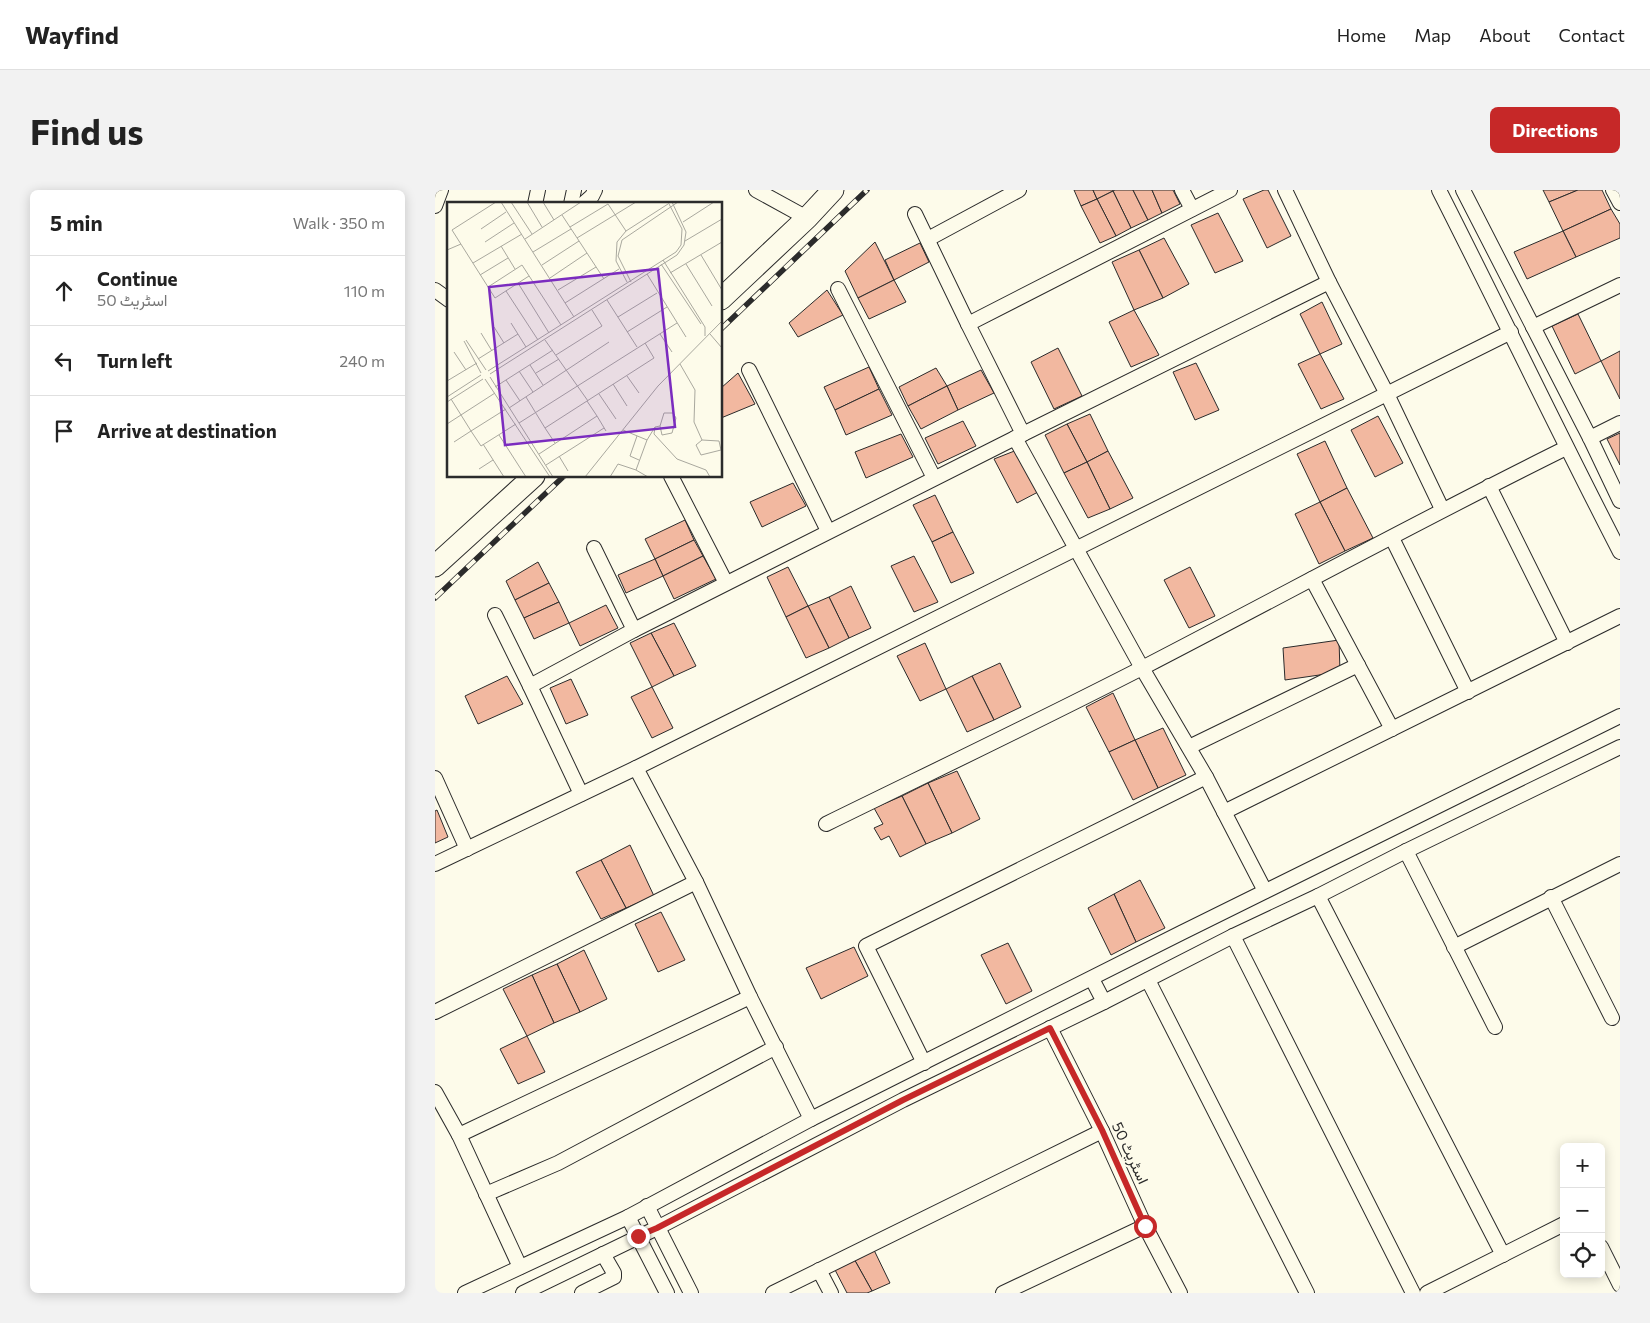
<!DOCTYPE html>
<html lang="en">
<head>
<meta charset="utf-8">
<style>
  body { margin:0; font-family:Commissioner,Vazirmatn,sans-serif; background:#f2f2f2; color:#222 }
  .controls { position:absolute; right:15px; bottom:15px; display:grid; overflow:hidden; border-radius:8px; box-shadow:0 2px 12px #0003 }
  .controls button { width:45px; height:45px; display:grid; place-items:center; padding:0; border:0; border-bottom:1px solid #e0e0e0; background:#fff; color:#222; font:25px sans-serif }
  .stop { position:absolute; width:15px; height:15px; margin:-11px; border:4px solid #c62828; border-radius:50%; background:#fff }
  .stop.end { background:#c62828; border-color:#fff; box-shadow:0 1px 5px #0008 }
  .list { margin:0; padding:0; list-style:none }
  h2 { display:flex; justify-content:space-between; align-items:center; height:65px; margin:0; padding:0 20px; font-size:21px }
  h2 small { font-size:16px; font-weight:400; color:#767676 }
  .list li { display:grid; grid-template-columns:32px 1fr auto; gap:15px; align-items:center; box-sizing:border-box; height:70px; padding:0 20px; border-top:1px solid #e0e0e0 }
  .list b { display:block; font-size:19px; white-space:nowrap }
  .list p { margin:0; font-size:16px; white-space:nowrap; color:#767676 }
  .list em { font-size:16px; font-style:normal; color:#767676 }
  .icon { flex:none; width:28px; height:28px; fill:none; stroke:currentColor; stroke-width:2; stroke-linecap:round; stroke-linejoin:round }
  .map { position:relative; flex:none; width:1185px; height:1103px; overflow:hidden; border-radius:8px }
  header { display:flex; align-items:center; gap:30px; box-sizing:border-box; height:70px; padding:0 25px; background:#fff; border-bottom:1px solid #e0e0e0 }
  header strong { font-size:24px }
  nav { display:flex; gap:28px; margin-inline-start:auto; font-size:18px }
  .intro { display:flex; align-items:center; justify-content:space-between; box-sizing:border-box; height:120px; padding:0 30px }
  h1 { margin:0; font-size:35px }
  .button { padding:12px 22px; border-radius:8px; background:#c62828; color:#fff; font-size:18px; font-weight:700 }
  main { display:flex; gap:30px; padding:0 30px }
  aside { flex:1; background:#fff; border-radius:8px; box-shadow:0 2px 12px #0003 }
  .map>svg:first-child { display:block }
</style>
</head>
<body>
<header>
<strong>Wayfind</strong>
<nav><a>Home</a><a>Map</a><a>About</a><a>Contact</a></nav>
</header>
<div class="intro"><h1>Find us</h1><a class="button">Directions</a></div>
<main>
<aside>
<h2>5 min<small>Walk · 350 m</small></h2>
<ul class="list">
<li><svg class="icon" aria-label="ahead" viewBox="0 0 24 24"><path d="M12 20V5M6 11l6-6 6 6"/></svg><div><b>Continue</b><p>اسٹریٹ 50</p></div><em>110 m</em></li>
<li><svg class="icon" aria-label="left" viewBox="0 0 24 24"><path d="M17 20v-9H6M10 6l-5 5 5 5"/></svg><div><b>Turn left</b></div><em>240 m</em></li>
<li><svg class="icon" aria-label="arrive" viewBox="0 0 24 24"><path d="M6 21V4h12l-3 4 3 4H6"/></svg><div><b>Arrive at destination</b></div></li>
</ul>
</aside>
<div class="map">
<svg width="1185" height="1103" viewBox="0 0 1185 1103">
  <rect width="100%" height="100%" fill="#fdfbea"/>
  <!-- building -->
  <g fill="#f2b8a0" stroke="#2b2b2b">
    <polygon points="639,0 658,0 662,9 646,16"/>
    <polygon points="658,0 678,0 678,1 662,9"/>
    <polygon points="680,0 698,0 713,30 696,38 678,1"/>
    <polygon points="698,0 717,0 727,23 713,30"/>
    <polygon points="717,0 738,0 745,14 727,23"/>
    <polygon points="829,0 833,0 856,46 832,58 808,9"/>
    <polygon points="1108,0 1143,0 1114,12"/>
    <polygon points="1143,0 1167,0 1176,19 1128,41 1114,12"/>
    <polygon points="678,1 696,38 681,46 662,9"/>
    <polygon points="662,9 681,46 665,53 646,16"/>
    <polygon points="1176,19 1185,34 1185,48 1141,67 1128,41"/>
    <polygon points="783,23 808,71 780,83 756,35"/>
    <polygon points="1128,41 1141,67 1092,89 1079,62"/>
    <polygon points="729,48 754,94 728,108 704,60"/>
    <polygon points="440,52 459,90 423,108 410,81"/>
    <polygon points="485,53 494,72 459,90 450,70"/>
    <polygon points="704,60 728,108 699,120 677,72"/>
    <polygon points="459,90 471,112 434,129 423,108"/>
    <polygon points="392,100 408,125 363,147 354,133"/>
    <polygon points="887,112 907,154 885,164 865,124"/>
    <polygon points="699,120 724,165 696,177 674,132"/>
    <polygon points="1143,124 1166,171 1140,184 1117,136"/>
    <polygon points="623,158 647,206 619,219 596,172"/>
    <polygon points="1185,161 1185,209 1166,171"/>
    <polygon points="885,164 909,209 886,219 863,174"/>
    <polygon points="761,173 784,220 760,230 738,182"/>
    <polygon points="434,177 444,199 400,220 389,197"/>
    <polygon points="501,178 512,196 473,216 464,197"/>
    <polygon points="546,180 559,203 523,220 512,196"/>
    <polygon points="303,183 320,214 286,228 286,198"/>
    <polygon points="512,196 523,220 486,239 473,216"/>
    <polygon points="444,199 457,225 411,245 400,220"/>
    <polygon points="655,224 673,261 652,272 632,234"/>
    <polygon points="943,226 968,273 940,287 916,240"/>
    <polygon points="528,231 541,256 503,274 490,248"/>
    <polygon points="632,234 652,272 629,283 610,245"/>
    <polygon points="1185,243 1185,275 1172,249"/>
    <polygon points="466,244 478,267 431,288 420,262"/>
    <polygon points="890,251 912,298 885,312 862,264"/>
    <polygon points="582,260 603,302 582,313 559,269"/>
    <polygon points="673,261 698,308 675,319 652,272"/>
    <polygon points="652,272 675,319 653,328 629,283"/>
    <polygon points="358,293 371,316 327,337 315,312"/>
    <polygon points="912,298 938,348 910,361 885,312"/>
    <polygon points="500,305 518,342 497,352 478,315"/>
    <polygon points="885,312 910,361 884,374 860,324"/>
    <polygon points="250,330 259,350 220,369 210,349"/>
    <polygon points="518,342 539,383 516,393 497,352"/>
    <polygon points="259,350 268,366 228,386 220,369"/>
    <polygon points="268,366 281,389 239,409 228,386"/>
    <polygon points="479,366 503,412 479,422 456,376"/>
    <polygon points="220,369 228,386 191,403 183,385"/>
    <polygon points="103,372 114,393 80,410 71,391"/>
    <polygon points="353,377 373,416 351,427 332,387"/>
    <polygon points="755,377 780,426 754,438 729,390"/>
    <polygon points="114,393 124,412 89,428 80,410"/>
    <polygon points="416,396 436,438 414,448 394,407"/>
    <polygon points="394,407 414,448 394,458 373,416"/>
    <polygon points="124,412 134,433 99,449 89,428"/>
    <polygon points="171,415 183,438 145,456 134,433"/>
    <polygon points="373,416 394,458 371,468 351,427"/>
    <polygon points="239,433 261,476 239,486 216,443"/>
    <polygon points="216,443 239,486 217,497 195,453"/>
    <polygon points="904,450 905,482 850,490 848,458"/>
    <polygon points="490,453 511,499 485,511 462,466"/>
    <polygon points="565,473 586,517 559,530 537,486"/>
    <polygon points="72,486 88,514 43,534 30,506"/>
    <polygon points="537,486 559,530 532,542 511,499"/>
    <polygon points="136,489 153,525 131,534 115,498"/>
    <polygon points="217,497 238,538 217,548 196,507"/>
    <polygon points="678,503 700,550 674,562 651,517"/>
    <polygon points="728,538 751,585 723,598 700,550"/>
    <polygon points="700,550 723,598 698,610 674,562"/>
    <polygon points="522,581 545,629 517,643 493,593"/>
    <polygon points="493,593 517,643 491,654 467,606"/>
    <polygon points="467,606 491,654 465,667 454,646 446,650 439,638 448,634 439,618"/>
    <polygon points="2,620 13,647 0,653 0,621"/>
    <polygon points="195,655 219,706 191,718 166,670"/>
    <polygon points="166,670 191,718 166,729 141,682"/>
    <polygon points="705,690 730,738 701,752 679,704"/>
    <polygon points="679,704 701,752 676,765 653,718"/>
    <polygon points="226,722 250,770 223,782 200,734"/>
    <polygon points="573,753 597,801 571,814 546,765"/>
    <polygon points="419,757 433,786 386,809 371,778"/>
    <polygon points="149,760 172,809 145,822 122,774"/>
    <polygon points="122,774 145,822 119,833 97,785"/>
    <polygon points="97,785 119,833 92,846 68,799"/>
    <polygon points="92,846 110,882 83,894 65,859"/>
    <polygon points="438,1058 455,1093 437,1101 418,1067"/>
    <polygon points="418,1067 437,1101 432,1103 412,1103 398,1076"/>
  </g>
  <g fill="none" stroke-linecap="round" stroke-linejoin="round">
    <defs>
      <g id="minor">
        <polyline points="321,0 372,28"/>
        <polyline points="747,0 757,19"/>
        <polyline points="795,0 533,134 588,244 894,92 952,204 1007,319"/>
        <polyline points="850,0 894,92"/>
        <path d="M1004,0C1065,120 1123,242 1185,362"/>
        <polyline points="1028,0 1155,248 1185,311"/>
        <polyline points="1178,0 1185,13"/>
        <polyline points="100,14 103,0"/>
        <polyline points="136,14 139,0"/>
        <polyline points="148,14 157,6 160,0"/>
        <polyline points="0,16 6,0"/>
        <polyline points="480,24 533,134"/>
        <polyline points="493,49 584,0"/>
        <polyline points="403,99 499,288"/>
        <polyline points="0,100 14,110"/>
        <polyline points="1098,137 1185,95"/>
        <polyline points="314,180 393,341"/>
        <polyline points="580,248 707,478 771,587 830,701"/>
        <polyline points="1155,248 1185,233"/>
        <polyline points="236,286 291,393"/>
        <polyline points="1054,296 1132,453"/>
        <polyline points="957,348 1033,502"/>
        <polyline points="159,358 199,440"/>
        <polyline points="877,389 957,539"/>
        <polyline points="60,425 95,496"/>
        <polyline points="754,557 923,475"/>
        <polyline points="201,578 261,692 315,807 376,929"/>
        <polyline points="0,588 32,659"/>
        <polyline points="146,604 95,496 199,440 588,244"/>
        <polyline points="789,622 1185,426"/>
        <path d="M391,634C497,582 604,531 709,477C850,404 989,328 1131,258"/>
        <polyline points="971,661 1060,837"/>
        <polyline points="0,674 201,578 1076,142"/>
        <polyline points="883,706 1068,1065"/>
        <polyline points="1116,707 1177,828"/>
        <polyline points="798,746 978,1103"/>
        <polyline points="1019,757 1185,674"/>
        <polyline points="657,789 669,812"/>
        <polyline points="713,790 872,1103"/>
        <polyline points="0,822 261,692"/>
        <polyline points="615,838 667,941 710,1036 745,1103"/>
        <polyline points="489,873 431,756 771,587"/>
        <polyline points="0,902 24,945 85,1077"/>
        <polyline points="24,945 315,807"/>
        <polyline points="51,1004 123,973 341,857"/>
        <polyline points="212,1016 256,1103"/>
        <polyline points="193,1027 232,1103"/>
        <polyline points="1166,1057 1185,1095"/>
        <polyline points="384,1080 396,1103"/>
        <polyline points="30,1103 193,1027 376,929 746,743 1185,526"/>
        <polyline points="88,1103 222,1038 468,910 669,812 798,746 883,706 971,661 1185,557"/>
        <polyline points="147,1103 179,1087 179,1083 168,1064"/>
        <polyline points="338,1103 667,941"/>
        <polyline points="568,1103 710,1036"/>
        <polyline points="992,1103 1129,1034"/>
      </g>
      <g id="highway">
        <polyline points="286,109 372,28 398,0"/>
        <polyline points="0,376 99,286"/>
      </g>
    </defs>
    <!-- minor casing -->
    <use href="#minor" stroke="#2b2b2b" stroke-width="16"/>
    <!-- highway casing -->
    <use href="#highway" stroke="#2b2b2b" stroke-width="23"/>
    <!-- minor -->
    <use href="#minor" stroke="#fdfbea" stroke-width="14"/>
    <!-- highway -->
    <use href="#highway" stroke="#fdfbea" stroke-width="21"/>
    <defs>
      <g id="rail">
        <polyline points="286,139 432,0"/>
        <polyline points="0,408 129,286"/>
      </g>
    </defs>
    <!-- rail casing -->
    <use href="#rail" stroke="#2b2b2b" stroke-width="5.5"/>
    <!-- rail -->
    <use href="#rail" stroke="#fdfbea" stroke-width="4" stroke-dasharray="11" stroke-linecap="butt"/>
  </g>
  <g fill="none" stroke-linecap="round" stroke-linejoin="round">
    <!-- route -->
    <polyline stroke="#c62828" stroke-width="6" points="203,1046 222,1038 468,910 615,838 667,940 710,1036"/>
  </g>
  <g text-anchor="middle" stroke-width="4" stroke-linejoin="round" paint-order="stroke">
    <!-- street labels -->
    <g font-size="15" fill="#2b2b2b" stroke="#fdfbea">
      <text transform="translate(695 963) rotate(65)" y="5">اسٹریٹ 50</text>
    </g>
  </g>
  <!-- overview -->
  <g transform="translate(12 12)">
    <rect width="275" height="275" fill="#fdfbea"/>
    <path fill="none" stroke="#a9a89e" stroke-width="1" d="M49,0L5,28L48,96L82,74M54,0L127,115M64,0L85,32M80,0L95,25M96,0L107,18M161,2L179,29M115,13L157,77M236,20L267,0M123,25L161,2M34,27L59,10M130,36L189,0M78,37L134,0M238,39L275,17M38,40L67,21M54,44L68,67M0,48L14,42M86,50L124,27M254,53L275,88M216,58L258,125V134M26,61L75,32M214,62L254,122M239,62L265,104M95,63L132,39M223,71L275,40M200,72L239,135M33,73L61,56M103,76L140,51M180,80L169,59L170,40L179,29L221,2M184,80L171,54L175,38L231,0M71,81L102,131M41,85L75,63L114,123M111,88L149,65M59,89L91,138M160,98L190,145M118,101L172,67M171,115L210,91M64,121L79,145M47,125L57,141M180,130L220,105M34,131L45,149M213,132L225,150M263,132L275,146M19,138L39,168M98,138L141,199M17,139L34,171M7,150L19,168M109,153L155,124L145,108M31,157L71,132M233,162L248,188L247,220L255,238M83,163L96,183M41,169L229,50L234,43L235,27L221,0M72,169L86,190M89,171L112,157M43,172L230,53L237,43L239,30L225,0M180,174L192,191M43,175L106,275M38,177L103,275M59,178L73,199M0,179L30,161M166,182L180,204M48,185L106,148M152,192L169,217M0,195L34,173M79,195L98,226L140,199L150,214L92,252M4,197L24,229L59,207M140,199L207,156L198,141M0,200L36,177M62,206L162,140M150,214L159,229M72,221L230,121M0,222L48,191M208,225L213,224L215,233L225,231L229,216L226,211H217L213,224M98,226L108,241M176,228L200,238L189,268L201,275M52,233L79,275M190,234L183,254L192,258M200,238L208,225L207,232L230,257L259,268L263,275M255,238L272,239L274,248L254,253L249,243ZM7,240L24,229L34,244L69,222M36,242L57,275M112,254L121,269M99,263L157,226M32,267L46,258M138,275L211,184L275,119M163,275L171,262L189,268"/>
    <path fill="#7b2cbf" fill-opacity="0.15" stroke="#7b2cbf" stroke-width="2.5" d="M211,67L228,225L58,243L42,85Z"/>
    <rect width="275" height="275" fill="none" stroke="#2b2b2b" stroke-width="2.5"/>
  </g>
</svg>
<div class="controls">
<button>+</button>
<button>−</button>
<button><svg class="icon" aria-label="locate" viewBox="0 0 24 24"><circle cx="12" cy="12" r="6"/><path d="M12 2v4M12 18v4M2 12h4M18 12h4"/></svg></button>
</div>
<div class="stop" style="left:710px;top:1036px"></div>
<div class="stop end" style="left:203px;top:1046px"></div>
</div>
</main>
</body>
</html>
